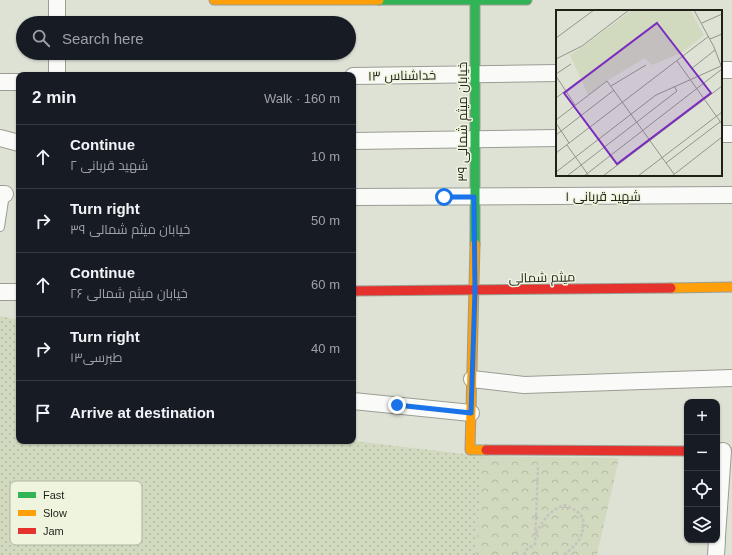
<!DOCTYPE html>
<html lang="en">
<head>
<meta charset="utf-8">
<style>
  body { margin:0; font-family:Helvetica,Cairo,sans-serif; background:#242831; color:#f1f3f6 }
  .controls { position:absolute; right:12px; bottom:12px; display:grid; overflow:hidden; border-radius:8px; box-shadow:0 1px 3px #0004 }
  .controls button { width:36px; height:36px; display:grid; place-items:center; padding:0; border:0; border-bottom:1px solid #363941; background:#171b24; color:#f1f3f6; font:20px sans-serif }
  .stop { position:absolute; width:12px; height:12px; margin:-9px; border:3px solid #1a73e8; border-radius:50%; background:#fff }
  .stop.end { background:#1a73e8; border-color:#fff; box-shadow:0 1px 4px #0008 }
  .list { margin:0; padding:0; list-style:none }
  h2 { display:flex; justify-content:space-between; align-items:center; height:52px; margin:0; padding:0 16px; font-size:17px }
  h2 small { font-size:13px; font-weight:400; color:#9ea1a6 }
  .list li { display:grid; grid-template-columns:26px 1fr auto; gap:12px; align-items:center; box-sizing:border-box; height:64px; padding:0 16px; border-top:1px solid #363941 }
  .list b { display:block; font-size:15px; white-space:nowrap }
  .list p { margin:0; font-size:13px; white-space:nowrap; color:#9ea1a6 }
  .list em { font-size:13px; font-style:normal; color:#9ea1a6 }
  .icon { flex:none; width:22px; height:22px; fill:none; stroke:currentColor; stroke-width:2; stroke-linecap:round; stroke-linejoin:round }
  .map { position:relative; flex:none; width:732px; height:555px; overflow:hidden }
  .search { position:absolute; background:#171b24; box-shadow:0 1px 3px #0004; left:16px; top:16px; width:340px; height:44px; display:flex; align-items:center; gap:10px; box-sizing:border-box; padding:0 14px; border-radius:22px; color:#9ea1a6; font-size:15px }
  .panel { position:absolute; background:#171b24; box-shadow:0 1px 3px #0004; left:16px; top:72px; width:340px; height:372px; border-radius:8px }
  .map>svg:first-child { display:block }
</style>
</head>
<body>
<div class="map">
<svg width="732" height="555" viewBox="0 0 732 555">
  <defs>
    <pattern id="park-crowns" width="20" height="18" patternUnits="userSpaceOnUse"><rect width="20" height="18" fill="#d1d9bf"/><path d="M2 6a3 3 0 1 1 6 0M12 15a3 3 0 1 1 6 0" fill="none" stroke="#b3baa4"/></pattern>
    <pattern id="garden-dots" width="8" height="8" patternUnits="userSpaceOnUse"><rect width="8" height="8" fill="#d1d9bf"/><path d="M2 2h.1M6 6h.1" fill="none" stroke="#b3baa4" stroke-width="1.8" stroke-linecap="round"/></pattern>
  </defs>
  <rect width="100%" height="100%" fill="#dee2d5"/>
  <!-- park -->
  <polygon fill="url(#park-crowns)" points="482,456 619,458 597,555 476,555"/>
  <!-- garden -->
  <polygon fill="url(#garden-dots)" points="0,316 19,320 19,441 353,441 482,456 476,555 0,555"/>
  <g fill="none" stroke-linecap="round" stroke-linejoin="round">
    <defs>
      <polyline id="lane" points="0,227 5,194"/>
      <g id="street">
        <polyline points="57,0 57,23"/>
        <polyline points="57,53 57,75"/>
        <polyline points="721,70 732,70"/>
        <polyline points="353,76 557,73"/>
        <polyline points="0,82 19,82"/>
        <polyline points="721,134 732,134"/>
        <polyline points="0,138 19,143"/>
        <polyline points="353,141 557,138"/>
        <polyline points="0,194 5,194"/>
        <polyline points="353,197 732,195"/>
        <polyline points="0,292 19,292"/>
        <polyline points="472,379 524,385 732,378"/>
        <polyline points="353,401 471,413"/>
        <polyline points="717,536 723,451"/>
        <polyline points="716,555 717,540"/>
      </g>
      <g id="fast">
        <polyline points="379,0 527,0"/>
        <polyline points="475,0 475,244"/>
      </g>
      <g id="slow">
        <polyline points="214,0 379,0"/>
        <polyline points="475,244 470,450 486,450"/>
        <polyline points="671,288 732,287"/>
      </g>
      <g id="jam">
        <polyline points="353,291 671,288"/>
        <polyline points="486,450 687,451"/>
      </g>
    </defs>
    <!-- lane casing -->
    <use href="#lane" stroke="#9a9d93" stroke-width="10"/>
    <!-- street casing -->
    <use href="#street" stroke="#9a9d93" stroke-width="18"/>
    <!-- fast casing -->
    <use href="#fast" stroke="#9a9d93" stroke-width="11"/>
    <!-- slow casing -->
    <use href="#slow" stroke="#9a9d93" stroke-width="11"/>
    <!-- jam casing -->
    <use href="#jam" stroke="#9a9d93" stroke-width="11"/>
    <!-- path -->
    <g stroke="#c3c4c0" stroke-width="2.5" stroke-dasharray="3 2" stroke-linecap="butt">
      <path d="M536,533C544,519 550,510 565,505L577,511L583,518C584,539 579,542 564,555"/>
      <polyline points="524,555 526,550 535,544 538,467"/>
    </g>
    <!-- lane -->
    <use href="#lane" stroke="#fafbf9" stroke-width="8"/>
    <!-- street -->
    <use href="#street" stroke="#fafbf9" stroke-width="16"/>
    <!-- fast -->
    <use href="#fast" stroke="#30b455" stroke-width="9"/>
    <!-- slow -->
    <use href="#slow" stroke="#ff9f0a" stroke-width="9"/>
    <!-- jam -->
    <use href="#jam" stroke="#e5322d" stroke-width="9"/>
  </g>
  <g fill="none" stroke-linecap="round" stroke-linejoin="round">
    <!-- route -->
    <polyline stroke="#1a73e8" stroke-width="5" points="397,405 471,413 475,291 474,197 444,197"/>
  </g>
  <g text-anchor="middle" stroke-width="3" stroke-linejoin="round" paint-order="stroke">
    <!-- street labels -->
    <g font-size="13" fill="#1f2119" stroke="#eef4dd">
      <text transform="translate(402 75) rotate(-1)" y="5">خداشناس ۱۳</text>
      <text transform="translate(462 122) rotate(-90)" y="5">خیابان میثم شمالی ۳۹</text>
      <text x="603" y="201">شهید قربانی ۱</text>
      <text transform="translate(542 277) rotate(-1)" y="5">میثم شمالی</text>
    </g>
  </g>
  <!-- overview -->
  <g transform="translate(556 10)">
    <rect width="166" height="166" fill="#dee2d5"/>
    <path d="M76,0H100L85,12ZM26,37L49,72L32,85L14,45Z" fill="#d1d9bf"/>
    <path d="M76,0L85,12L100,0H134L148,25L127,42L96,55L89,48L49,72L26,37Z" fill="#d1d9bf"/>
    <path fill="none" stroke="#92958a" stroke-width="1" d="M138,0L158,37L166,58M146,13L166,4M0,28L38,0M154,29L166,24M0,49L26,36L73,0M121,51L166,114M135,59L159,40M0,64L15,54M0,66L19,95M55,76L90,55M0,88L24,70M0,110L51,71L118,164M0,113L13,133M0,125L58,80M11,135L33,166M0,143L153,26M110,153L164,112M0,162L100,85L165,56M11,166L121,81L118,76M28,166L166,59M47,166L166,76M82,166L166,102M116,166L166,127"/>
    <path fill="#7b2cbf" fill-opacity="0.15" stroke="#7b2cbf" stroke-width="2" d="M101,13L155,83L61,154L8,83Z"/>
    <rect width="166" height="166" fill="none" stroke="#1f2119" stroke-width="2"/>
  </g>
  <!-- legend -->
  <rect x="10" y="481" width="132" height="64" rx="6" fill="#eef4dd" stroke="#b0b5a2" stroke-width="1"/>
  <rect x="18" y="492" width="18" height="6" fill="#30b455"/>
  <rect x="18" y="510" width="18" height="6" fill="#ff9f0a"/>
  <rect x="18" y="528" width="18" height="6" fill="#e5322d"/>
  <g font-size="11" fill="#1f2119">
    <text x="43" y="499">Fast</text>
    <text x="43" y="517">Slow</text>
    <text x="43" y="535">Jam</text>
  </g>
</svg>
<div class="controls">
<button>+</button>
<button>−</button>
<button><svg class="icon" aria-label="locate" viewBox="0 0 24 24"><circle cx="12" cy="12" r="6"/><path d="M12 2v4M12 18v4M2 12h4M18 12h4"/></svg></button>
<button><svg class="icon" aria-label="layers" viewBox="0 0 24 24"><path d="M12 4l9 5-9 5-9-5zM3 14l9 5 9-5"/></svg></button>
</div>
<div class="stop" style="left:444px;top:197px"></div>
<div class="stop end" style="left:397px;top:405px"></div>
<div class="search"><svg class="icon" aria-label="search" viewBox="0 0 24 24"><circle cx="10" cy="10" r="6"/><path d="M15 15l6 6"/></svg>Search here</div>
<section class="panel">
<h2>2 min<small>Walk · 160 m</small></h2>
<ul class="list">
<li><svg class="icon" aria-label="ahead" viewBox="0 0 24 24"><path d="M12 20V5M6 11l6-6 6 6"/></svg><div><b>Continue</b><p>شهید قربانی ۲</p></div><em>10 m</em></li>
<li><svg class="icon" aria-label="right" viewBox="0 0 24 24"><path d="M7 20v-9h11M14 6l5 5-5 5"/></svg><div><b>Turn right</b><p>خیابان میثم شمالی ۳۹</p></div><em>50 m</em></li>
<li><svg class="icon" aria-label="ahead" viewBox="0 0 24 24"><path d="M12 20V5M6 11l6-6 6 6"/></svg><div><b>Continue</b><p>خیابان میثم شمالی ۲۶</p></div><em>60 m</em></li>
<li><svg class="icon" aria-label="right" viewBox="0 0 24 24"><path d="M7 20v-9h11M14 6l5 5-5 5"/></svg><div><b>Turn right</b><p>طبرسی۱۳</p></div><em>40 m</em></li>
<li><svg class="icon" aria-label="arrive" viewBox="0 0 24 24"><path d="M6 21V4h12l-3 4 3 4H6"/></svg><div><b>Arrive at destination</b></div></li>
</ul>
</section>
</div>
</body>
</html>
